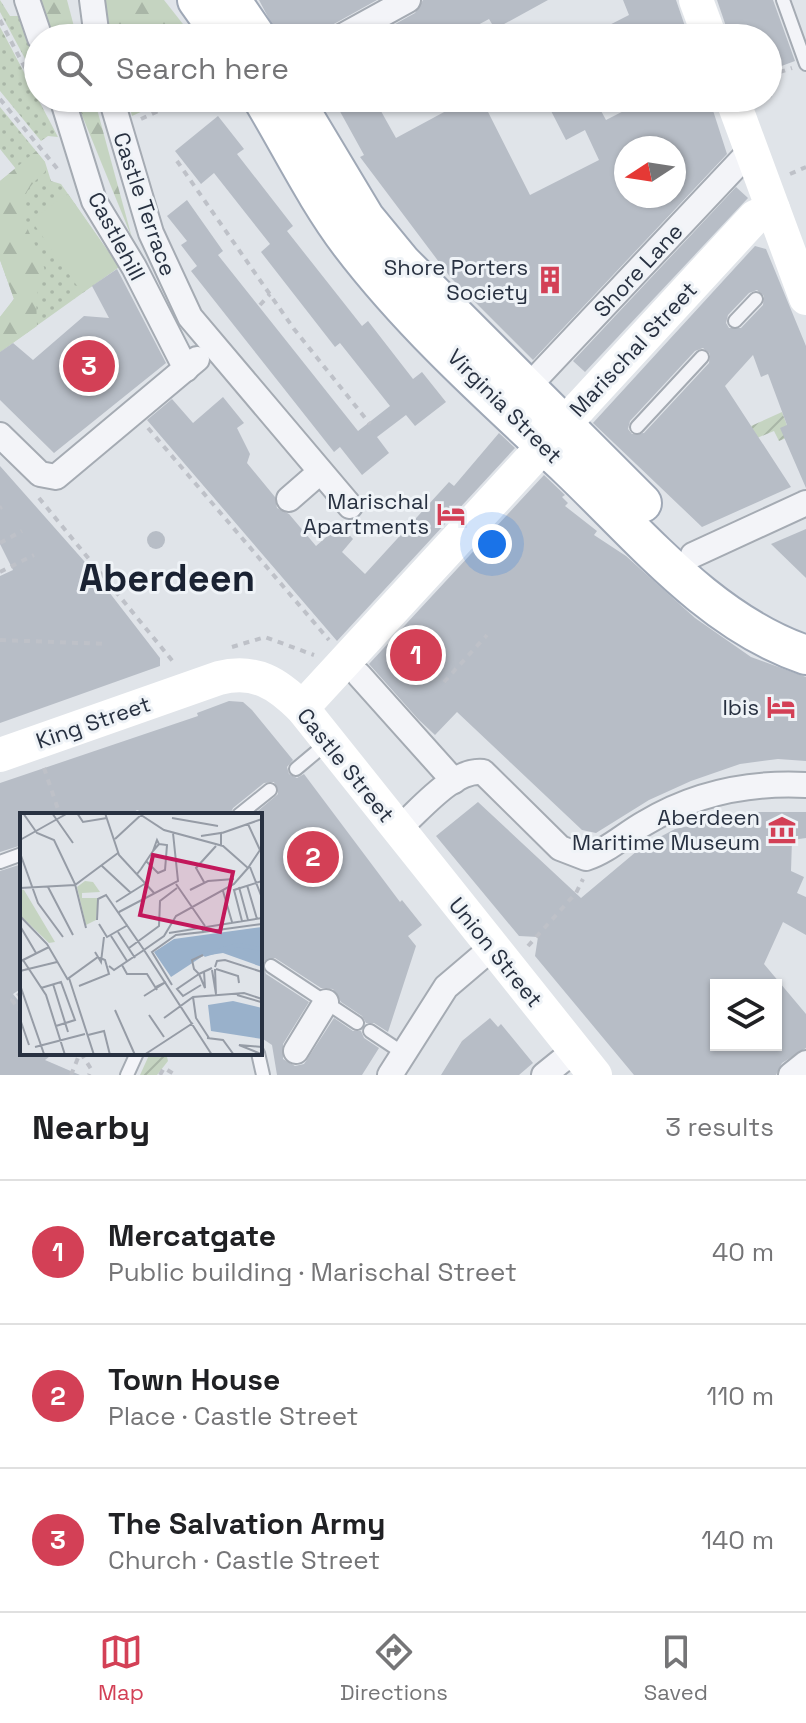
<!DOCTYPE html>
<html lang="en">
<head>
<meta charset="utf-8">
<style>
  body { margin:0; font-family:"Space Grotesk",sans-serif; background:#f6f6f6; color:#202124 }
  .controls { position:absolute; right:24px; bottom:24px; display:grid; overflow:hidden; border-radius:0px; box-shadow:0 2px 6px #0004 }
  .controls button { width:72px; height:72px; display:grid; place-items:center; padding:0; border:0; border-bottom:2px solid #e0e0e0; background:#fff; color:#202124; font:40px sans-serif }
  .compass { position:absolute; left:614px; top:136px; width:72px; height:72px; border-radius:50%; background:#fff; box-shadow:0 2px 6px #0004; rotate:258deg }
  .you { position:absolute; left:492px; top:544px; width:28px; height:28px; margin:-20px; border:6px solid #fff; border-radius:50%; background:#1a73e8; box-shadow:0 0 0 12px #1a73e833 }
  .badge { display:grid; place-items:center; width:52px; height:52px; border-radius:50%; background:#d34056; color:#fff; font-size:26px; font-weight:700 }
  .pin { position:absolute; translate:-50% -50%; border:4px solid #fff; box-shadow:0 2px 8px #0006 }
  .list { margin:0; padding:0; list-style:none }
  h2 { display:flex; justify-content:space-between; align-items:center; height:104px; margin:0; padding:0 32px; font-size:34px }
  h2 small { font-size:26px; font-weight:400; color:#757577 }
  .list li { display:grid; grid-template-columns:52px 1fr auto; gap:24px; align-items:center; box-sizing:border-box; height:144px; padding:0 32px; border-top:2px solid #e0e0e0 }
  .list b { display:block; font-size:30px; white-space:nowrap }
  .list p { margin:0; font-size:26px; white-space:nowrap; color:#757577 }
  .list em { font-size:26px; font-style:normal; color:#757577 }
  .icon { flex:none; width:44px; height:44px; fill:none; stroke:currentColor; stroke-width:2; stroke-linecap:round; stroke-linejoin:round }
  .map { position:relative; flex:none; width:806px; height:1075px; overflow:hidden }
  .search { position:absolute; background:#fff; box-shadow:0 2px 6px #0004; left:24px; right:24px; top:24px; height:88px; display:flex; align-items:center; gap:20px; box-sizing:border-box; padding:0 28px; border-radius:44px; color:#757577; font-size:30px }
  .sheet { height:536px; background:#fff }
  nav { display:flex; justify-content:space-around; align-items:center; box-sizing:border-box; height:112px; border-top:2px solid #e0e0e0; background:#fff; font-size:22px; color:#757577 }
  nav a { display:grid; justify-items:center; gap:4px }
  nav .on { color:#d34056 }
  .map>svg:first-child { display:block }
</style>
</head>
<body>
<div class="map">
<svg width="806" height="1075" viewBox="0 0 806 1075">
  <defs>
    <pattern id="grass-dots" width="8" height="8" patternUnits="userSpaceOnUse" patternTransform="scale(2)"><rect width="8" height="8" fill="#c5d4c1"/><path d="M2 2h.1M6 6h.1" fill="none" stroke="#a9b6a7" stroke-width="1.8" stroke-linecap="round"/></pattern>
    <pattern id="forest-firs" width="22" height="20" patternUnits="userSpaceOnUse" patternTransform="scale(2)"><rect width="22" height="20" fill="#c5d4c1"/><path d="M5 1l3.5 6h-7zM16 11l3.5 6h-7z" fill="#a9b6a7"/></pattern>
    <pattern id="garden-furrows" width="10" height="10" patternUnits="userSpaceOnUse" patternTransform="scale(2)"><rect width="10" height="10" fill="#c5d4c1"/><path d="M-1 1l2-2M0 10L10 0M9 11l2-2" fill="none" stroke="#a9b6a7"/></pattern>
  </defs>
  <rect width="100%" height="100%" fill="#e0e4e9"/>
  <!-- grass -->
  <g fill="url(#grass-dots)">
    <path d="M0,0L10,16H19C36,37 38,57 38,83L0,12Z"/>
    <polygon points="0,27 7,40 58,137 48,136 41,141 0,91"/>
    <polygon points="0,107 45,162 51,181 61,184 68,194 119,267 0,352 0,317 14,299 0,260 0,181 16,169 0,149"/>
  </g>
  <!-- forest -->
  <g fill="url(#forest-firs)">
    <polygon points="41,0 67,0 77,38 53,38"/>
    <polygon points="101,0 164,0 194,38 111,38"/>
    <polygon points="75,98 94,98 132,238"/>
    <polygon points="127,98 171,98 132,116"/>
    <path d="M36,151L45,162V172C0,208 35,231 45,271L36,297L37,326L0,352V317L14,299L0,260V181Z"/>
  </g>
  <!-- park -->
  <polygon fill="#c5d4c1" points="68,194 119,267 82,293 31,220"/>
  <!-- garden -->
  <g fill="url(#garden-furrows)">
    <polygon points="782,412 791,436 779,441 774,431 757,438 751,426"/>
    <polygon points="150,1053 166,1053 168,1061 157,1075 140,1075"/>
  </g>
  <!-- building -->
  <g fill="#b7bdc6" fill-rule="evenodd">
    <polygon points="259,0 377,0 332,25 324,38 279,38"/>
    <polygon points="423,0 548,0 495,29 489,19 463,33 459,26 437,38 370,38 415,13"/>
    <polygon points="623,0 676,0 689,38 584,38 629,15"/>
    <polygon points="717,0 773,0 795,61 768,71 768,38 730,38"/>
    <path d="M350,98H365L370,108L377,104L396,138L470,98H481L530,195L599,160L585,130L566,140L550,109L571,98H594L606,120L649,98H709L727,154L533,360L451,278L360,157L364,155L337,106ZM626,148H674V196H626Z"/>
    <polygon points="218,116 244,149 237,154 293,226 287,231 362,326 368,321 413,379 422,372 446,402 415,426 406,415 377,437 389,453 362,475 340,447 334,452 191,271 197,266 181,245 187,241 167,216 187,200 223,251 218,255 358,431 390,406 340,343 335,347 261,252 270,244 214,173 201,184 175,151"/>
    <polygon points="736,187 748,198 585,372 573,361"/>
    <path d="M755,246L766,249L806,346V488L780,428L787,425L768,374L761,377L753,355L725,386L791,487L702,527L593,423ZM757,290L764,296L763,305L741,328H729L726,323L728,315L749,293ZM703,348L710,354L709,363L644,433L632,434L628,429L630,421L695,351Z"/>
    <polygon points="117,269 166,363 54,453 0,400 0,352 13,343 33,360 84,316 109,318 92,286"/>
    <polygon points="223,397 244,423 237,428 250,454 247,463 275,497 277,508 289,514 316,546 340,525 353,539 342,552 365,574 449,482 454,486 499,433 515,448 337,641 147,420 172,399 193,423"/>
    <polygon points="0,466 92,570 160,658 160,666 0,723 0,576 13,570 0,544"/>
    <polygon points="544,475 565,495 562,497 568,503 565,506 597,531 594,535 626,556 695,618 751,657 806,677 806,761 778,759 740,764 691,781 649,800 596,833 582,830 457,712 435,735 418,719 369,664"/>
    <polygon points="806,529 806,578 771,544"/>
    <circle cx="156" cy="540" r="9"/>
    <polygon points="229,701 243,702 252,710 293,760 287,767 289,774 297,778 304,774 400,902 402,900 422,925 408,936 416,946 388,1032 374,1023 366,1023 362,1016 341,1002 333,989 321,988 275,958 263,962 266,974 309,1002 283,1044 283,1059 295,1066 304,1064 334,1018 353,1031 361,1031 364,1038 379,1048 362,1075 277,1075 272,1045 260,1037 260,815 253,815 278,794 274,782 264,783 233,808 230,815 149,815 137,810 130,815 22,815 22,845 0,852 0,783 198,716 197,713"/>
    <path d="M478,802L581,898L643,846L675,829L756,812H806V838L792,840L791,871L804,877L797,893L806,897V935L783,922L764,964L806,1014V1048L782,1063L776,1075H634L535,956L538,937L519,936L436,836ZM716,985H776V1045H716Z"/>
    <polygon points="22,864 22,988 13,994 22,1005 22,1053 54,1053 45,1060 80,1075 0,1075 0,871"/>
    <polygon points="490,1018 498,1027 501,1024 533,1063 519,1075 441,1075 462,1041"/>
  </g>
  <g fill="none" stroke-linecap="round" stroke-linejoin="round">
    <defs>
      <g id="lane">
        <polyline points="783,0 806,64"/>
        <polyline points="735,321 756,299"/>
        <polyline points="637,427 702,357"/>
        <polyline points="296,769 327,743"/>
        <polyline points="239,815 270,790"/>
        <polyline points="0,862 22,854"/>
        <polyline points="271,966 357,1023"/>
        <polyline points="370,1031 403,1053"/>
        <polyline points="258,1053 263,1075"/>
        <polyline points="127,1075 137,1053"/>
      </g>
      <g id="street">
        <polyline points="27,0 40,38"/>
        <polyline points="92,0 97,38"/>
        <polyline points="339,38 408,0"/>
        <polyline points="62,98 94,201 134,267 186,369"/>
        <polyline points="111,98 151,233 190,317 350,506"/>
        <polyline points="526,389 751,150"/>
        <polyline points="0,435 40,474 56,477 197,359"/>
        <polyline points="289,499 320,472"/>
        <polyline points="693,555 806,503"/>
        <polyline points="359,675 454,781"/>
        <path d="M398,829C420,811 452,769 483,772L560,848L586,858C608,851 625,834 645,823C695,793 748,782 806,785"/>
        <polyline points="296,1051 326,1002"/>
        <polyline points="390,1075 446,987 493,947"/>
        <polyline points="544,1075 575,1050"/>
        <polyline points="791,1075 806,1063"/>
      </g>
      <g id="primary">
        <polyline points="197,0 224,38"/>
        <polyline points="231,0 257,38"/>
        <path d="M262,98C291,146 316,198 350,243C413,326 494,398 570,469C641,537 711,623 806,655"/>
        <polyline points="293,98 365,218 402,263 642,503"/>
      </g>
    </defs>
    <!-- lane casing -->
    <use href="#lane" stroke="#a5abb3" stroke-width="16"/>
    <!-- street casing -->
    <use href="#street" stroke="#a5abb3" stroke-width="28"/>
    <!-- primary casing -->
    <use href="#primary" stroke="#9fa8b6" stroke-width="42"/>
    <!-- path -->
    <g stroke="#bec1c8" stroke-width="4" stroke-dasharray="6 6" stroke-linecap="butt">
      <polyline points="0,20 38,93"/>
      <polyline points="768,76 792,68"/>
      <polyline points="768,84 772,95 768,96"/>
      <polyline points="0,99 60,172"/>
      <polyline points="141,119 186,98"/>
      <polyline points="177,161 294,329 370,424"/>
      <polyline points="790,174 806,167"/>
      <polyline points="260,305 270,294"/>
      <polyline points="148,428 329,640"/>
      <polyline points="39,498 175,664"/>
      <polyline points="0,508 2,507"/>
      <polyline points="0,543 22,531"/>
      <polyline points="0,572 34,555"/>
      <polyline points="0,640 108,644"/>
      <polyline points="232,647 265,637 314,655"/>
      <polyline points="444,682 487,635"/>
      <polyline points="44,768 60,815"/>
      <polyline points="528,946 576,893 583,879"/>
      <polyline points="22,992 12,1000 22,1014"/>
      <polyline points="81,1053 91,1069 89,1075"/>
      <polyline points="42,1056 46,1053"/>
      <polyline points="71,1075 80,1053"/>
      <polyline points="160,1075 164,1068 174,1074"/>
    </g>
    <!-- lane -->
    <use href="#lane" stroke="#f3f4f8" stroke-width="12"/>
    <!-- street -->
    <use href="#street" stroke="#f3f4f8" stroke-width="24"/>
    <!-- secondary -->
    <g stroke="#fff" stroke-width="34">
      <polyline points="696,0 710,38"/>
      <polyline points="732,98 806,298"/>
      <polyline points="579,408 755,217 773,209"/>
      <polyline points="302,708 535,455"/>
      <path d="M0,755L219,678C255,669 277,683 302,708L595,1075"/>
    </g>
    <!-- primary -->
    <use href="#primary" stroke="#fff" stroke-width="38"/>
    <!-- secondary-bridge -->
    <polyline stroke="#fff" stroke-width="34" points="535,455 579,408"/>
  </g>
  <!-- icons -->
  <defs>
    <symbol id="building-bare" viewBox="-9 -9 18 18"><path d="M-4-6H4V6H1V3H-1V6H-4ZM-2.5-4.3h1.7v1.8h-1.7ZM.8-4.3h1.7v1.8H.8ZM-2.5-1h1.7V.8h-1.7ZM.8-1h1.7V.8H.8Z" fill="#d34056" stroke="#eff3f7" stroke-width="2.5" paint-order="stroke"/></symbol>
    <symbol id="hotel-bare" viewBox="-9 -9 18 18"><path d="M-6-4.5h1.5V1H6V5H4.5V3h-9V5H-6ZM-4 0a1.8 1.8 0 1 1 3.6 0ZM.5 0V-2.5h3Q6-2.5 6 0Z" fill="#d34056" stroke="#eff3f7" stroke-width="2.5" paint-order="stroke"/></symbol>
    <symbol id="museum-bare" viewBox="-9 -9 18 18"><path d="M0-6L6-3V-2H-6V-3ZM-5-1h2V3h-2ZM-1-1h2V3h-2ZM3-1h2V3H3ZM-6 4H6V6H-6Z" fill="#d34056" stroke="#eff3f7" stroke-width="2.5" paint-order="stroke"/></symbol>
  </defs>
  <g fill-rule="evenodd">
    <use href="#building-bare" x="530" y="260" width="40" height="40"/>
    <use href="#hotel-bare" x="431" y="494" width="40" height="40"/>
    <use href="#hotel-bare" x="761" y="687" width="40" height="40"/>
    <use href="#museum-bare" x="762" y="810" width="40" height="40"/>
  </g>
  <g text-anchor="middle" stroke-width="6" stroke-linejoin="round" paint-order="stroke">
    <!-- street labels -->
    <g font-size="22" fill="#283141" stroke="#eff3f7">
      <text transform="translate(145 204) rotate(71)" y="8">Castle Terrace</text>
      <text transform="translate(117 236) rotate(62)" y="8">Castlehill</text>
      <text transform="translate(638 270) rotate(-47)" y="8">Shore Lane</text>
      <text transform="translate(633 349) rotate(-47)" y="8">Marischal Street</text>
      <text transform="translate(505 406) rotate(45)" y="8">Virginia Street</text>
      <text transform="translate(93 722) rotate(-19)" y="8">King Street</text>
      <text transform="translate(346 765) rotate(51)" y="8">Castle Street</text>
      <text transform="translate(496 952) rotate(51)" y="8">Union Street</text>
    </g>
    <!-- poi labels -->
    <g font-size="22" fill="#283141" stroke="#eff3f7" text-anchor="end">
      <text x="528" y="275">Shore Porters<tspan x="528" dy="25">Society</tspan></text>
      <text x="429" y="509">Marischal<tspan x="429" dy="25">Apartments</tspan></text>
      <text x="759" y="715">Ibis</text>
      <text x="760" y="825">Aberdeen<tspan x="760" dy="25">Maritime Museum</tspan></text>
    </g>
    <!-- town labels -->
    <g font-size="38" font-weight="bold" fill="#1a2232" stroke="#eff3f7">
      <text x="167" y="591">Aberdeen</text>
    </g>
  </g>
  <!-- overview -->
  <g transform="translate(20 813)">
    <rect width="242" height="242" fill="#e0e4e9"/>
    <path d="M65,68L73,69L80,79L62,80V85H78L76,107L66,112L57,74ZM0,76L4,77L35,129L29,130L0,102Z" fill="#c5d4c1"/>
    <path d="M242,114V154L203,140L183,143L151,164L134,139L154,126ZM213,188L242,195V226L191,218L188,192Z" fill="#99b1cb"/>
    <path fill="none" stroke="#99b1cb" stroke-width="4" d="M184,142L217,132L242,136"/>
    <path fill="none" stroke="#969ca6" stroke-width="2" d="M3,0L17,20L34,27L55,71L66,115M32,0L53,30M57,0L63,9L87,5M85,0L99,42L135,81M118,0L144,17L203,33L228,55L214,71L156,103L144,123L124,137L192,242M152,5L198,13M228,11L240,37L228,55M202,20L242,6M181,23L201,20V32M95,26L122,1M0,27L48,0M0,40L18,90L43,124M126,48L138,60L145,57L147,32L139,31M82,53L111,80M230,54L242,85M117,61L121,56L133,38L139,31L137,27L133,38M184,69L176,55L196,33M156,71L185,113M227,72L237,106M28,74L53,122M219,74L228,107M0,75L55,72L98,40M170,77L188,68L214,66M203,78L212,109M96,89L126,70M99,99L158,68L153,20M0,103L27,131L48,167M77,107L78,86L86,82L124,137L94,157L89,153M222,108L214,77L242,68M79,111L87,124L108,112M0,113L16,140M98,119L115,145M183,119L242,111M149,120L242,105M91,123L107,148M109,135L139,113L140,88L157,75M75,139L81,149L84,124M183,142L172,147L174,156L179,161L192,155M3,147L26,182L45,242M1,148L29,134M102,152L107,161H127L137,177M195,154L197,148L205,147L242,159M195,156L196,182M196,156L218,163L219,170M192,157L196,181M0,158L37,149M33,171L48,219M0,172L24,241M152,172L132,139L156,122L183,119L182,113M181,172L163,183L157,176L179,161L185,175L184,158M59,173L89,161L85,147L78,144L49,165L74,242M21,175L41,169L55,207L36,213M217,182L241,189M124,183L146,169L136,174M173,184L176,205L189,225M95,197L115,242M129,202L144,224M144,205L173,184L224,180L242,186M0,206L9,232M68,222L84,218L90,242M187,225L203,227L214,242M15,234L65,221M241,241L219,232L242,234M124,242L173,210"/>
    <path fill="#c2185b" fill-opacity="0.15" stroke="#c2185b" stroke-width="4" d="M133,42L213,59L200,119L120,102Z"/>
    <rect width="242" height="242" fill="none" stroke="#283141" stroke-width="4"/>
  </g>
</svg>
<div class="controls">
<button><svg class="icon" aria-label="layers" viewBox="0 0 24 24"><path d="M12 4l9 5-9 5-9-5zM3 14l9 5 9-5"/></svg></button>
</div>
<svg class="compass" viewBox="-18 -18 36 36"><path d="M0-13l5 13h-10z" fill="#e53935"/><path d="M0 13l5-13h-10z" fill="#757577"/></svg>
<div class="you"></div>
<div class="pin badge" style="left:416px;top:655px">1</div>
<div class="pin badge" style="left:313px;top:857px">2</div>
<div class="pin badge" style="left:89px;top:366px">3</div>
<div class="search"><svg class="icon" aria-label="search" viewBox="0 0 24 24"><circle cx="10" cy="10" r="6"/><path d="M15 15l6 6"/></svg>Search here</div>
</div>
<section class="sheet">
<h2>Nearby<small>3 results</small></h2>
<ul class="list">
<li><span class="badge">1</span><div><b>Mercatgate</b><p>Public building · Marischal Street</p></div><em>40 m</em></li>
<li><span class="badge">2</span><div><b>Town House</b><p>Place · Castle Street</p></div><em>110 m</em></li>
<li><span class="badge">3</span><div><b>The Salvation Army</b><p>Church · Castle Street</p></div><em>140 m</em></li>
</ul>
</section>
<nav>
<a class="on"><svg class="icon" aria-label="map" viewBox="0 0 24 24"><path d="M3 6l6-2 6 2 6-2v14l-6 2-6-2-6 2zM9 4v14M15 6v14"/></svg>Map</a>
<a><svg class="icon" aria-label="directions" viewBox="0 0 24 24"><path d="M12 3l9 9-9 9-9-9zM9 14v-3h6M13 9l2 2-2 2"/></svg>Directions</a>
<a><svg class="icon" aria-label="saved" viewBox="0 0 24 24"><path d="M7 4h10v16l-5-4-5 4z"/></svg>Saved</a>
</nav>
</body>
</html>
